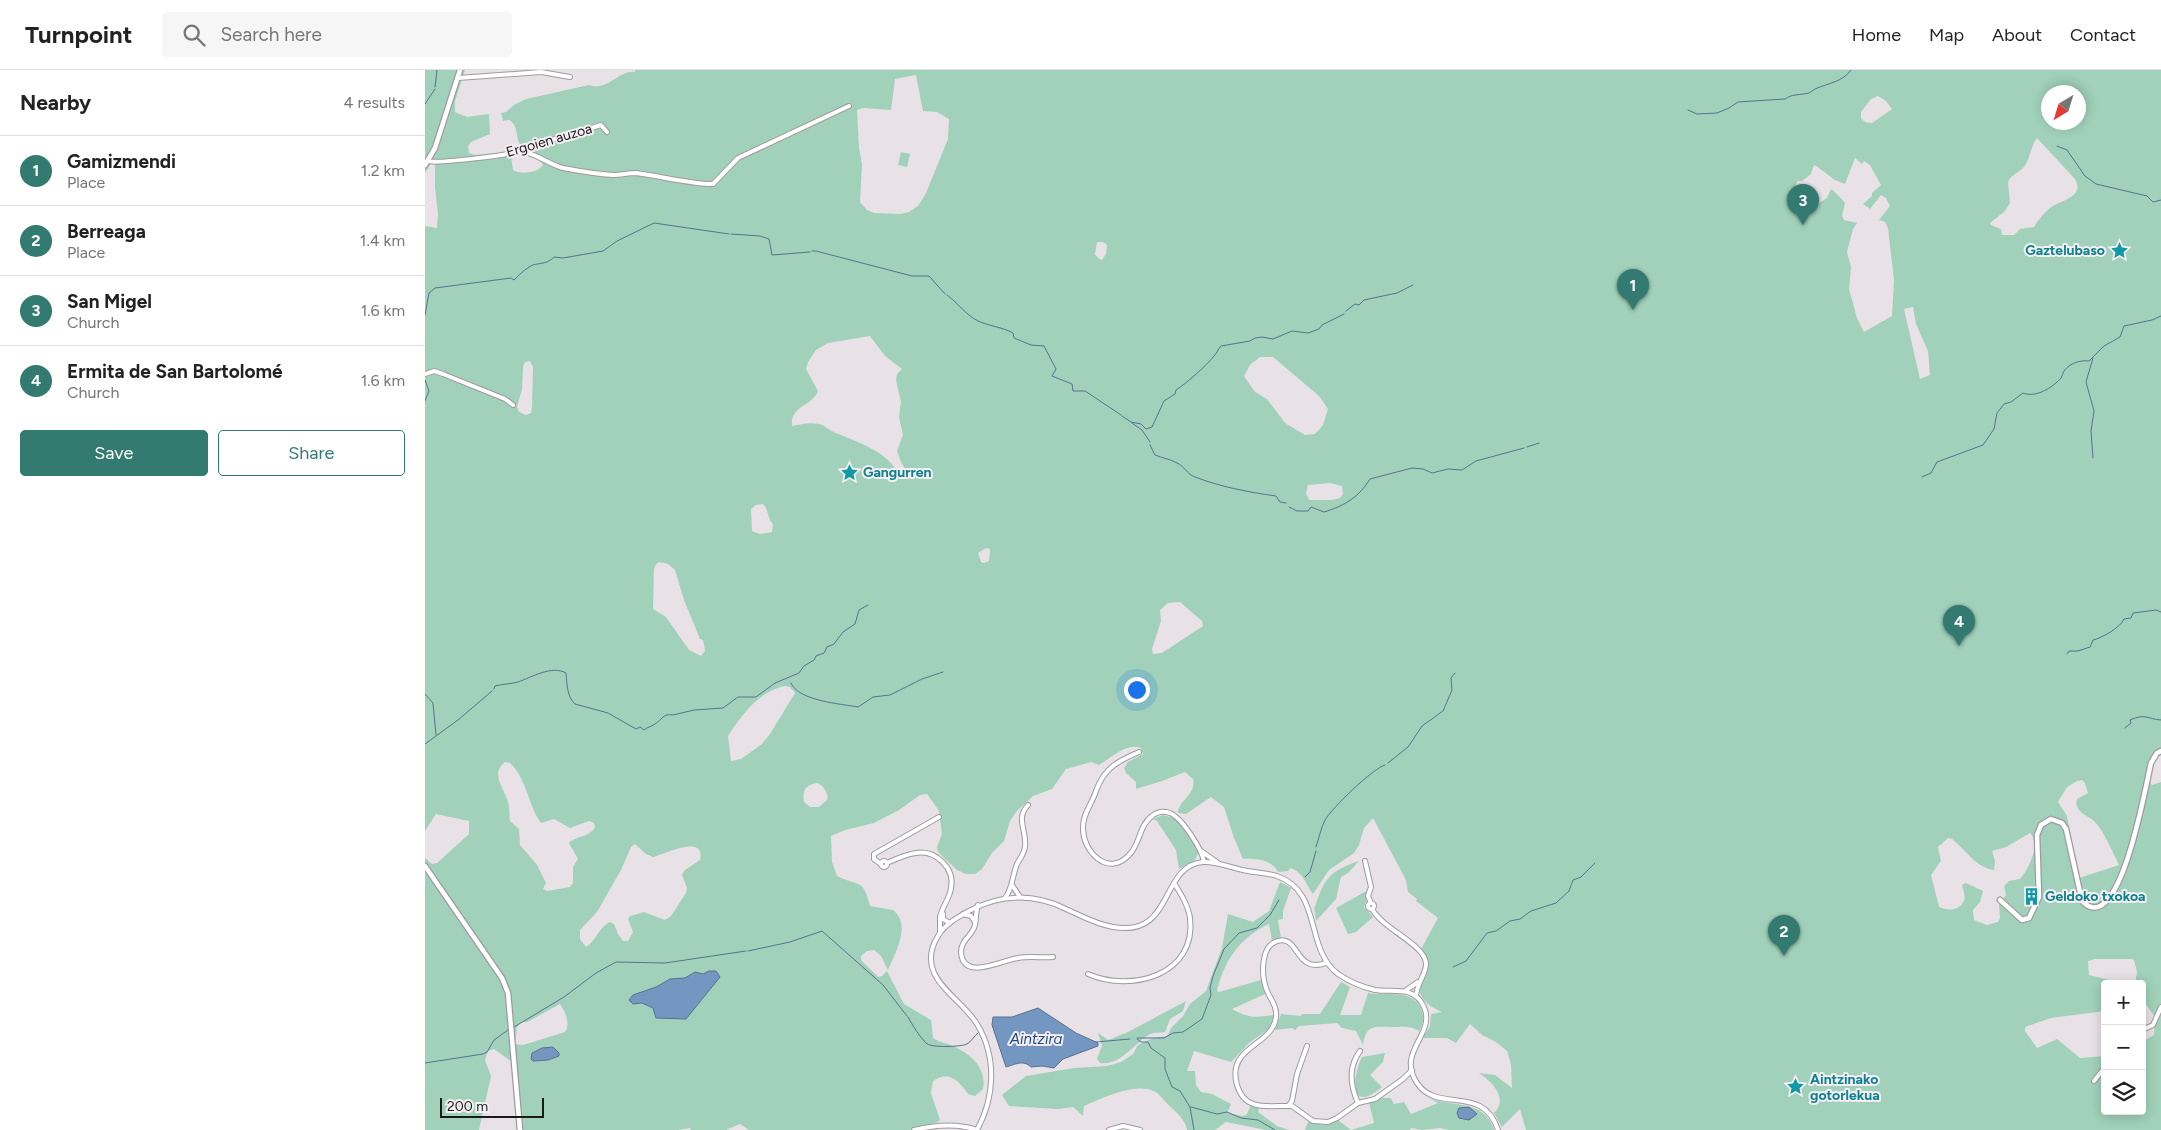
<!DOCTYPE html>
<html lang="en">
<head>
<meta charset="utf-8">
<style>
  body { margin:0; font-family:Figtree,sans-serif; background:#f6f6f6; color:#222 }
  .controls { position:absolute; right:15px; bottom:15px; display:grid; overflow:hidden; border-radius:5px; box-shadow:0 2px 12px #0003 }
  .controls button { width:45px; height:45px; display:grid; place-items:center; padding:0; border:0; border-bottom:1px solid #e0e0e0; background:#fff; color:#222; font:25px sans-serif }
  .compass { position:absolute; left:1616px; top:15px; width:45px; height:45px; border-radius:50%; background:#fff; box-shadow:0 2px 12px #0003; rotate:218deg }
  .scale { position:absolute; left:15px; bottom:12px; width:104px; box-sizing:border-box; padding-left:5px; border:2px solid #1b191a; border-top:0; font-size:14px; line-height:18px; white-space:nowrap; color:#1b191a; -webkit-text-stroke:4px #f5eff4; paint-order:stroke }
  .you { position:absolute; left:711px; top:619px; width:18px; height:18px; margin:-12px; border:4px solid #fff; border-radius:50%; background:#1a73e8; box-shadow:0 0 0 8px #1a73e833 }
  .badge { display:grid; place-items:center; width:32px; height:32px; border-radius:50%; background:#337a71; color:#fff; font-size:16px; font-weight:700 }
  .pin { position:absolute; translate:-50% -41px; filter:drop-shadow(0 1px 2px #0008) }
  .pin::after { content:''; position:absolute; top:26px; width:18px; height:15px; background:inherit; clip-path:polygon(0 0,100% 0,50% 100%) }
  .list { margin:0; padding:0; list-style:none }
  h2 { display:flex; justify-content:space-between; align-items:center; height:65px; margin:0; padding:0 20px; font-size:21px }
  h2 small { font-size:16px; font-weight:400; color:#767676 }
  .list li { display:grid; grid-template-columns:32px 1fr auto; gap:15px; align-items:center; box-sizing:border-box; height:70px; padding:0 20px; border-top:1px solid #e0e0e0 }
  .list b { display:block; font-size:19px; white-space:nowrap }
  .list p { margin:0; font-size:16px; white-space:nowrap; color:#767676 }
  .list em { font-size:16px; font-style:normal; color:#767676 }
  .actions { display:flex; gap:10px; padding:15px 20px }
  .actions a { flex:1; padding:11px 0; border:1px solid #337a71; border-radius:5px; text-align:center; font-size:18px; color:#337a71 }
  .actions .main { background:#337a71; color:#fff }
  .icon { flex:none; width:28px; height:28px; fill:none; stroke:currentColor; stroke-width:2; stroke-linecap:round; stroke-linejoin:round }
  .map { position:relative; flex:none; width:1736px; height:1060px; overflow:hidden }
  header { display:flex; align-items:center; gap:30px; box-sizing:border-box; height:70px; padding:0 25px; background:#fff; border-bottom:1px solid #e0e0e0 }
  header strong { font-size:24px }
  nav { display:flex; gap:28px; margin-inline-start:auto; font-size:18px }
  .search { width:350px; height:45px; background:#f6f6f6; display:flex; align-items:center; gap:12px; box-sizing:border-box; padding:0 18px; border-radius:5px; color:#767676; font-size:19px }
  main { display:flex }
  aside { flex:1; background:#fff }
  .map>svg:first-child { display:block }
</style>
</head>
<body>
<header>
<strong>Turnpoint</strong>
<div class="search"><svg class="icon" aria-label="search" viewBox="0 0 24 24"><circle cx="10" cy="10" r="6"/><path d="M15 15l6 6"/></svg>Search here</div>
<nav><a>Home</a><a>Map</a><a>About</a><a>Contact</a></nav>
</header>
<main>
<aside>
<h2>Nearby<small>4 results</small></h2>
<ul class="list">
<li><span class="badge">1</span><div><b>Gamizmendi</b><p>Place</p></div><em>1.2 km</em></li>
<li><span class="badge">2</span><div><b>Berreaga</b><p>Place</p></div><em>1.4 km</em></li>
<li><span class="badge">3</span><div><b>San Migel</b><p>Church</p></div><em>1.6 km</em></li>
<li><span class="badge">4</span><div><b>Ermita de San Bartolomé</b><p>Church</p></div><em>1.6 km</em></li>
</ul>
<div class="actions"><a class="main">Save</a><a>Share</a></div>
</aside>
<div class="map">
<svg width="1736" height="1060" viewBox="0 0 1736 1060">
  <rect width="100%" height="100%" fill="#e8e2e7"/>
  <!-- green -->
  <g fill="#a1d1ba" fill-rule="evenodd">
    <path d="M0,0H40L30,31V42L42,47L64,44L65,64L46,72L43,76L44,83L50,85L83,82L86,86L88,100C96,105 113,103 118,95C113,86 101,85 96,76C90,68 94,55 84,50L78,51L76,43L81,42L89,35L101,29L164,15C182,22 194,0 210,2V0H1736V685L1729,688L1724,712L1727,715L1736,712V1060H1101L1095,1039L1077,1057L1069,1043C1084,1028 1067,1012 1054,1003L1070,1005L1087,1018L1086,994L1082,981L1071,972L1057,965L1045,954L1031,973L1022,968H998L1005,956L1006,944L1017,942C989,930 991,915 1000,891L995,881L1013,848L991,831L992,829L983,822L981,810L948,748L939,758L934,775L929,783L904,800L888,824C881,815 879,803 866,798L863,801L853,802C848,790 830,788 818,789L809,768L799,737L786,727L761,744L753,743C753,731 772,724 768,709L760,702L737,711L711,719V712L701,703L699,698L703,692L718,684L716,678C702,672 686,688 674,695L666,692L641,699L627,719L608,726L591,742L585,751L579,771L567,783L557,799L550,804H541L532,800L513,782L512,777L517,764L514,741L502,724L495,725L474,740L449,753L420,760L406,766L407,792L412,806C433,817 438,807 445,836L468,840C487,855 470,883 463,900L456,886L449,880L442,881L436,886V890L453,907L457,906L462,901L479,934L506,950L508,968C515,973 523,973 530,977C547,985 562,999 558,1019L550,1026L543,1024C534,1011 524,1000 508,1011L506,1023L515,1050L513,1052L484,1060H324L315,1054L301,1060H266L265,1058L253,1060H92L87,992L69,979L63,981L60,990L66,1006L54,1060H0V788L7,794L12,793L44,764V751L11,744L0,761V156L12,158L13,144L10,118V93L7,92L0,103ZM491,5L498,41L512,42L524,49L523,69L501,123L493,136L484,142L476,144L449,143L442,140L435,132L437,94L434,78L432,40L439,38L466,40L470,9ZM1624,22H1654V52H1624ZM1453,26L1461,31L1467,39L1447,53L1440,52L1436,48V42L1446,29ZM1612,68L1650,109C1660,128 1635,130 1625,138C1619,143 1613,150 1609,157L1595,159L1589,165H1577L1576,159L1566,155L1565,153L1580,141L1585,133L1583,112C1586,105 1593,103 1598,98C1605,91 1605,77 1612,68ZM1430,88L1437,94L1439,91L1445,95L1456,115L1447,123V126L1438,134L1445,139L1456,125L1461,128L1465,136L1454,150L1460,152L1463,158L1469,210L1467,246L1439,262L1432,248L1424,219L1426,197L1422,182L1428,159L1432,153L1419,150L1417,146L1420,133C1419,131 1409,121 1406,119L1402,128L1393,134L1370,118L1372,111H1377L1386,104L1388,97L1390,95L1410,110L1420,114ZM672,172H678L682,175L681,184L677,190L673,188L670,184ZM1488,237L1491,254L1503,281L1505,305L1495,309L1479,239ZM445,266L460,286L477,299L472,304L471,310L476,332L474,347L478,365L472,381L476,392L484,405L473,406C469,384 430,371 411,363C405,361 400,355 394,354C384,352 377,354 367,356C365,335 387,337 393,321L381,299L383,292L391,280L403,273ZM835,287H848L894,326L903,339L898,355L890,364L880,365L860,353L842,329L830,322L819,306L825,295ZM105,291L108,297L107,338L106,343L101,345L94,342L92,337L97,319L98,297L100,292ZM905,413L917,416L918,424L915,428L907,430H884L881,423L883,415ZM338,434C344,440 342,448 348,454L347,462L335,464L327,461L326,439L331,435ZM561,478L565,479L564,491L559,493L556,492L553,483ZM234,492L243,494L250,500L259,530L275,569L278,570L280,581L276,586L264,580L241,547L228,539L229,499L231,494ZM755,532L777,551L778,556L737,583L728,584L727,579L736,551L735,540L743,533ZM360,616L365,617L370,623L345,664L337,674L316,689L306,691L303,666C316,646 335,620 360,616ZM80,692L85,693C102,709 103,735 116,753L129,749L145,758L164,751L169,753L170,757C164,768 152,765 144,773L153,789L148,797V813L145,817L122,821L118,819L121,813L112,795L95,775L94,759L85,751C84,745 85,738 83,732C79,718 65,704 80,692ZM1652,711L1657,710L1660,713L1663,723L1652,729C1648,742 1663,745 1670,752C1679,761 1688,783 1694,795L1654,808L1642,746L1633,732L1642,717ZM392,713C398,715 404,723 402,730L394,737H385L379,732C377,721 380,715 392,713ZM1605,763C1616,774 1604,799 1595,809L1584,811L1579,816L1581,825L1574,835L1575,848L1573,852L1562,855L1549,850L1548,840L1555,832L1558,821L1541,813L1537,815C1538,820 1541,827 1539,831C1534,841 1522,841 1514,837L1506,805L1516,791L1513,777L1523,768L1527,769C1541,780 1550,797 1569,800L1570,791L1567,781L1581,777ZM210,774L221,784L228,787C236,786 281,762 275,790L260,800L257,805L262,818L261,823L246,846L240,850L219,842L205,846L203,849L208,862L203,871H198L193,864L189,854L185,852C173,858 171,871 161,877L155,869V860L172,842L196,800L206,777ZM1670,889H1706L1709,890L1712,902L1710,914H1717V929L1730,947L1729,965L1717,972L1721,988L1717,991V1041H1680V986L1655,988L1632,969L1612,978L1600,961V957L1626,948L1680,941V914H1701L1664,905L1663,891ZM135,934C140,941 146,955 140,962L98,975L90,974L92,957L96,952H102Z"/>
    <polygon points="476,82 485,84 482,97 473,95"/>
    <polygon points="738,745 752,749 774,781 770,790 754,799 751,780 732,751 728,749"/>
    <path d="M934,791L923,803L916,807L911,829L891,851L889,836L890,837C899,809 904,801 934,791Z"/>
    <path d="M855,812L866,818L858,841V849L853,850L856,868L847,870L844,854C815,867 799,891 792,921L794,922L836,910L840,924L807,939C822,948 832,948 849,945L847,953L842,960L824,973L806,992L769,981L762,1001H770L771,1015L776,1022L787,1024L806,1034L802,1043L818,1046L822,1044L826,1035L834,1039L833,1042L852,1056L864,1060H841L801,1052L790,1060H762C761,1051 753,1044 747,1038C741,1033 736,1026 731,1022C712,1011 677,1028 659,1036L658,1046L648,1037L633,1039L584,1036L577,1025L601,1006L649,998L682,996L696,992L708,984L713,975L728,968L742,966L747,957L758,946L765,934L781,921L797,878L803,844L828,852L844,841Z"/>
    <polygon points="945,819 939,837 948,847 931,862 923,864 911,838"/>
    <path d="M916,912L925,917L915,945H936L943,923C962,926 989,918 997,941C999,948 998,955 994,961C984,955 978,957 967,957C950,957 941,954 938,975L931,961L917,958L912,953L874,956L870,960L867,958L850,960L856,944L876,946L877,944H895Z"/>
    <path d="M761,931L758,941L745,949L740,962C735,963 730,962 725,964C709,973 696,996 675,993L672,989L677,976L673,963L683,970L703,962Z"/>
    <path d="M960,983L958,992L945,1005L957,1017C924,1045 927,1008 937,987Z"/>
    <path d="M1000,1026C1024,1039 1059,1027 1069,1060H1024L1015,1058L997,1060L986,1058L985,1060H880L883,1052L899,1055L913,1050L926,1060L949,1053L944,1033L953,1028H966L969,1034L979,1032L986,1044L1013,1033Z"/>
  </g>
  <!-- water -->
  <g fill="#7497c1" stroke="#59718f">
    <polygon points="284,901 291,901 295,907 261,949 231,948 228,938 217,933 208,934 204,930 208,925 231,917 245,909 260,908 270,902 278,904"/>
    <path d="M613,938L651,963L673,973V976L638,989L629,998L617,996L606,997C598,989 589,995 581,997L567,955L568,947H587Z"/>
    <polygon points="128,977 134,983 134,986 123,990 108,991 106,989 107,983 117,978"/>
    <polygon points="1044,1037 1052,1044 1044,1050 1034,1048 1032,1043 1034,1038"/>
  </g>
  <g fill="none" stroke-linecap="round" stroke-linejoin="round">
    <!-- stream -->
    <g stroke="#59718f" stroke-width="1">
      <polyline points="10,17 12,0"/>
      <polyline points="0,34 10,19"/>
      <path d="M1263,40L1272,44L1292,43L1304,38L1313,32L1360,29C1366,24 1376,25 1384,23C1386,22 1388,20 1390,19C1403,13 1418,12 1426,0"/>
      <polyline points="1632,76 1642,80 1660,106 1671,114 1722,126 1728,132 1736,130"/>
      <polyline points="306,164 335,166 344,169 347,185 385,182"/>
      <polyline points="387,181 391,181 487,206 504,206 520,224"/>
      <path d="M522,225C533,233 541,245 553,251C564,256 577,257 588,263L589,268L606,275L619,276L631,299L627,306L647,314L648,321H660L696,345"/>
      <polyline points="921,241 930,234 934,235 939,230 972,223 988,215"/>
      <path d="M0,245L4,223L10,218L86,208L89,210C94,205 98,201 104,197C110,192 121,196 129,187L138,188L178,181L192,171L229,153L304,164"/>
      <polyline points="0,310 4,321 0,331"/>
      <path d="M697,346L706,352L716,354L721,359L727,357L739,331L750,324L751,320C762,313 782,295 789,286C792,283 793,279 796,276L825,271L830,268L837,267L848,269L867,261L883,263L894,259L897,255L919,244"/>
      <polyline points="707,353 717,360 725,372"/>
      <path d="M725,375L730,385C737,388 745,389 752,393C759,396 762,404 770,407C796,417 823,422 851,426L855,432L861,433"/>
      <polyline points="1102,377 1114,373"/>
      <polyline points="1668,388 1666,361 1669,341 1661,312 1668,288"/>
      <path d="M1497,407L1506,403L1512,392L1558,375L1569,359L1572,343L1579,334L1586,332L1598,323C1611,328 1627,318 1636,308C1637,306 1638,303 1639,301C1645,293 1655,290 1664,291L1679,276L1695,267L1699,256L1727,250L1736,246"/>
      <path d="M864,437L872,441H883L886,437L899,442C920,436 935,426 945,409L987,398L998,399L1007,403L1023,399L1037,400L1051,391L1099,378"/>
      <path d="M1642,584L1644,581H1653L1665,577L1668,570C1677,568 1696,557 1699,549L1706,548L1708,543L1731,540L1736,542"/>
      <path d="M366,613C373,631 417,634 433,637L448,627L465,625L497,609L518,602"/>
      <path d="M69,619L70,616C77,614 86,614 93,612C107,607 127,595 141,603C142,614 142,627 150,634L183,643L211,659L215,657L219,660C222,657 226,657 230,654C237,650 238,643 248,645L269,640L298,638L313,627H331L350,613L374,603L379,596L389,590L391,586L399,583L402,577L409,574L418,562L430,554L434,540L443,535"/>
      <polyline points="0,624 8,633 11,665"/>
      <path d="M1700,658L1706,653L1705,650C1721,643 1722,649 1736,650"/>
      <polyline points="0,674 33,650 67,621"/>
      <polyline points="963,693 983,677 997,656 1018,641 1027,620 1026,608 1030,603"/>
      <path d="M891,777C894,768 896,758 900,750C907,738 948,698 960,695"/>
      <polyline points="880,807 885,802 891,781"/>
      <polyline points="323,881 365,872 397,861 458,915 482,946"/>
      <polyline points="1028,897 1041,891 1062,863 1071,861 1085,851 1095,849 1106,841 1131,833 1144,821 1148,810 1156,807 1170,793"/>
      <path d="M483,947C488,956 494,966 501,973C505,978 536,977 542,974C546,972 549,966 553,963"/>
      <polyline points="89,957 139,927 171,903 191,892 240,893 321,881"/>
      <polyline points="712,968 739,968 748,963 758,962 777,949 786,925 785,918 788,906 799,879 814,863 832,858 845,845 854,830"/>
      <polyline points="712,969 716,972 723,972 726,978 740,988 740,999 747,1017 755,1021 765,1037 769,1060"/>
      <polyline points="671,972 705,969"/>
      <polyline points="0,993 58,984 62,982 69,970 83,960"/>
      <polyline points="766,1037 792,1044 802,1042 816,1048 833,1050 850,1060"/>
    </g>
    <defs>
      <g id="minor">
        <polyline points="33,8 116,2 145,7"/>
        <path d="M95,81C111,83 123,94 138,98C154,101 172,104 188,105C196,105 203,103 211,103C235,106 265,114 288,114L313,88L424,36"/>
        <path d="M3,91C11,94 86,85 95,81C121,70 149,64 176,55L182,62"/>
        <polyline points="0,304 9,301 18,304 80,329 88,335"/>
        <path d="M714,682C693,691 679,698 671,721C667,734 658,743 658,757C657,781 683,808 704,785C715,775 714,755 727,746C732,742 739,741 745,743C757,748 777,779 779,792"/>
        <polyline points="776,781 793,793"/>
        <polyline points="940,791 946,817 943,826 946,833"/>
        <circle cx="459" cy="794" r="3"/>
        <path d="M462,793C471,789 481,784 491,783C511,780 530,798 526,818C525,828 517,837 515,847C515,852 515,858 515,862"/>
        <polyline points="456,794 449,789 449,784 514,747"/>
        <polyline points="587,815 595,827"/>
        <path d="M580,828C588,818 587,806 592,794C595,788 600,783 600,776C602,760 590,749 603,735"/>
        <circle cx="946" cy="836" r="3"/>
        <path d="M553,835C550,843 552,851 549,858C545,867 536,871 536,882C538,912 577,890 593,888C605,886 616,888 628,887"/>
        <path d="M947,839C958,859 999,874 1001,893C1002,903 992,912 991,926"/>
        <polyline points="518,844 518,849 525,853"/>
        <polyline points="538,844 546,846 550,852"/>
        <path d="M901,893C868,905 875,859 848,873C842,877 840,883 839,889C837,900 838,912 843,923C847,931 852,937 851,947C848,976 801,976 812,1015C820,1043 845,1035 867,1036L888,1051L903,1052L912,1048L933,1033L950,1029L978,1009L987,1000"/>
        <path d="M663,904C706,923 772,905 765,848C763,835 756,824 749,813"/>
        <polyline points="980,921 993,912"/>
        <polyline points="1717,960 1728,955 1736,937"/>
        <polyline points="1669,1011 1680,997"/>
        <path d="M933,1033C925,1015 923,997 935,981"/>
        <polyline points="864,1035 867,1031 872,1004 882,976"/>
        <path d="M489,1060C510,1055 532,1053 552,1060"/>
        <path d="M552,1060C570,1027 572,987 552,954C535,926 488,907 513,866C520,854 533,847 544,841C575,824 609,823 641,839C657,846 670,854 688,857C750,868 734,796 778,792C792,791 809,799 823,801C832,803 843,803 852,806C898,822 879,878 913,904C925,912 937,917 950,920C969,923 989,915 999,937C1011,965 971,981 992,1013C1012,1044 1058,1013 1073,1060"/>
        <polyline points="684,1060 698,1056 715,1060"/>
      </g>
      <g id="tertiary">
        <polyline points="0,95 10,78 35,0"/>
        <polyline points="0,796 77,908 83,923 95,1060"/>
        <path d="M1575,830L1597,850L1604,848L1614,827L1612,765L1616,755L1626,749L1637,753L1641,759L1657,831C1695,871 1721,713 1726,693L1732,683L1736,681"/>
      </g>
    </defs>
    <!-- minor casing -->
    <use href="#minor" stroke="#9f9a9e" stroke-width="6"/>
    <!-- tertiary casing -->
    <use href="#tertiary" stroke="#9f9a9e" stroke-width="7"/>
    <!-- minor -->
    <use href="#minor" stroke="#fff" stroke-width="4"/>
    <!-- tertiary -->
    <use href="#tertiary" stroke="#fff" stroke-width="4.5"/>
  </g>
  <!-- icons -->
  <defs>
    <symbol id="sight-bare" viewBox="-9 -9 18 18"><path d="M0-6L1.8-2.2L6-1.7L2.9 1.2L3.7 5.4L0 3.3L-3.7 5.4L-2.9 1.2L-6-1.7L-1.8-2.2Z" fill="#0f9aa8" stroke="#f5eff4" stroke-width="2.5" paint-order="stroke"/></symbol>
    <symbol id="building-bare" viewBox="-9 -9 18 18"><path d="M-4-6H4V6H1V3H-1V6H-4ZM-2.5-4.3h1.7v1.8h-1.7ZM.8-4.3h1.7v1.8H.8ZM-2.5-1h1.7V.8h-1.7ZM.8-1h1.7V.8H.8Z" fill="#0f9aa8" stroke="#f5eff4" stroke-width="2.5" paint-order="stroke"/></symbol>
  </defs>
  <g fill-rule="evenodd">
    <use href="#sight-bare" x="1682" y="168" width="25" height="25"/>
    <use href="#sight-bare" x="412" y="390" width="25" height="25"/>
    <use href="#building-bare" x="1594" y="814" width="25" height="25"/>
    <use href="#sight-bare" x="1358" y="1004" width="25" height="25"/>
  </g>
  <g text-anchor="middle" stroke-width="4" stroke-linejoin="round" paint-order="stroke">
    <!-- street labels -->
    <g font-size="14" fill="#1b191a" stroke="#f5eff4">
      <text transform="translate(124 70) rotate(-16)" y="5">Ergoien auzoa</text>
    </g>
    <!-- culture labels -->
    <g font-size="14" font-weight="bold" fill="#0d838f" stroke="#f5eff4" text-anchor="start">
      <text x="1680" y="185" text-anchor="end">Gaztelubaso</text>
      <text x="438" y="407">Gangurren</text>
      <text x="1620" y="831">Geldoko txokoa</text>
      <text x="1385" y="1014">Aintzinako<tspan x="1385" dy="16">gotorlekua</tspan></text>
    </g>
    <!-- water labels -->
    <g font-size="15" font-style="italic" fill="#1c4b82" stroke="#f5eff4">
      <text x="611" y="974">Aintzira</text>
    </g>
  </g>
</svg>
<div class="controls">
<button>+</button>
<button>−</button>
<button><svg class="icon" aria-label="layers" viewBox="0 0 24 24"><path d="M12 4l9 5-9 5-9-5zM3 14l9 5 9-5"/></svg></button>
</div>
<svg class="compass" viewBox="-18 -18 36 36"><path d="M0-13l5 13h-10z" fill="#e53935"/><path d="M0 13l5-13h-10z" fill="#767676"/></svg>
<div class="scale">200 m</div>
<div class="you"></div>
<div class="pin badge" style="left:1208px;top:240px">1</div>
<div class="pin badge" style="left:1359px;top:886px">2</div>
<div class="pin badge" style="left:1378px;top:155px">3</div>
<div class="pin badge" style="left:1534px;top:576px">4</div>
</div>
</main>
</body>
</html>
